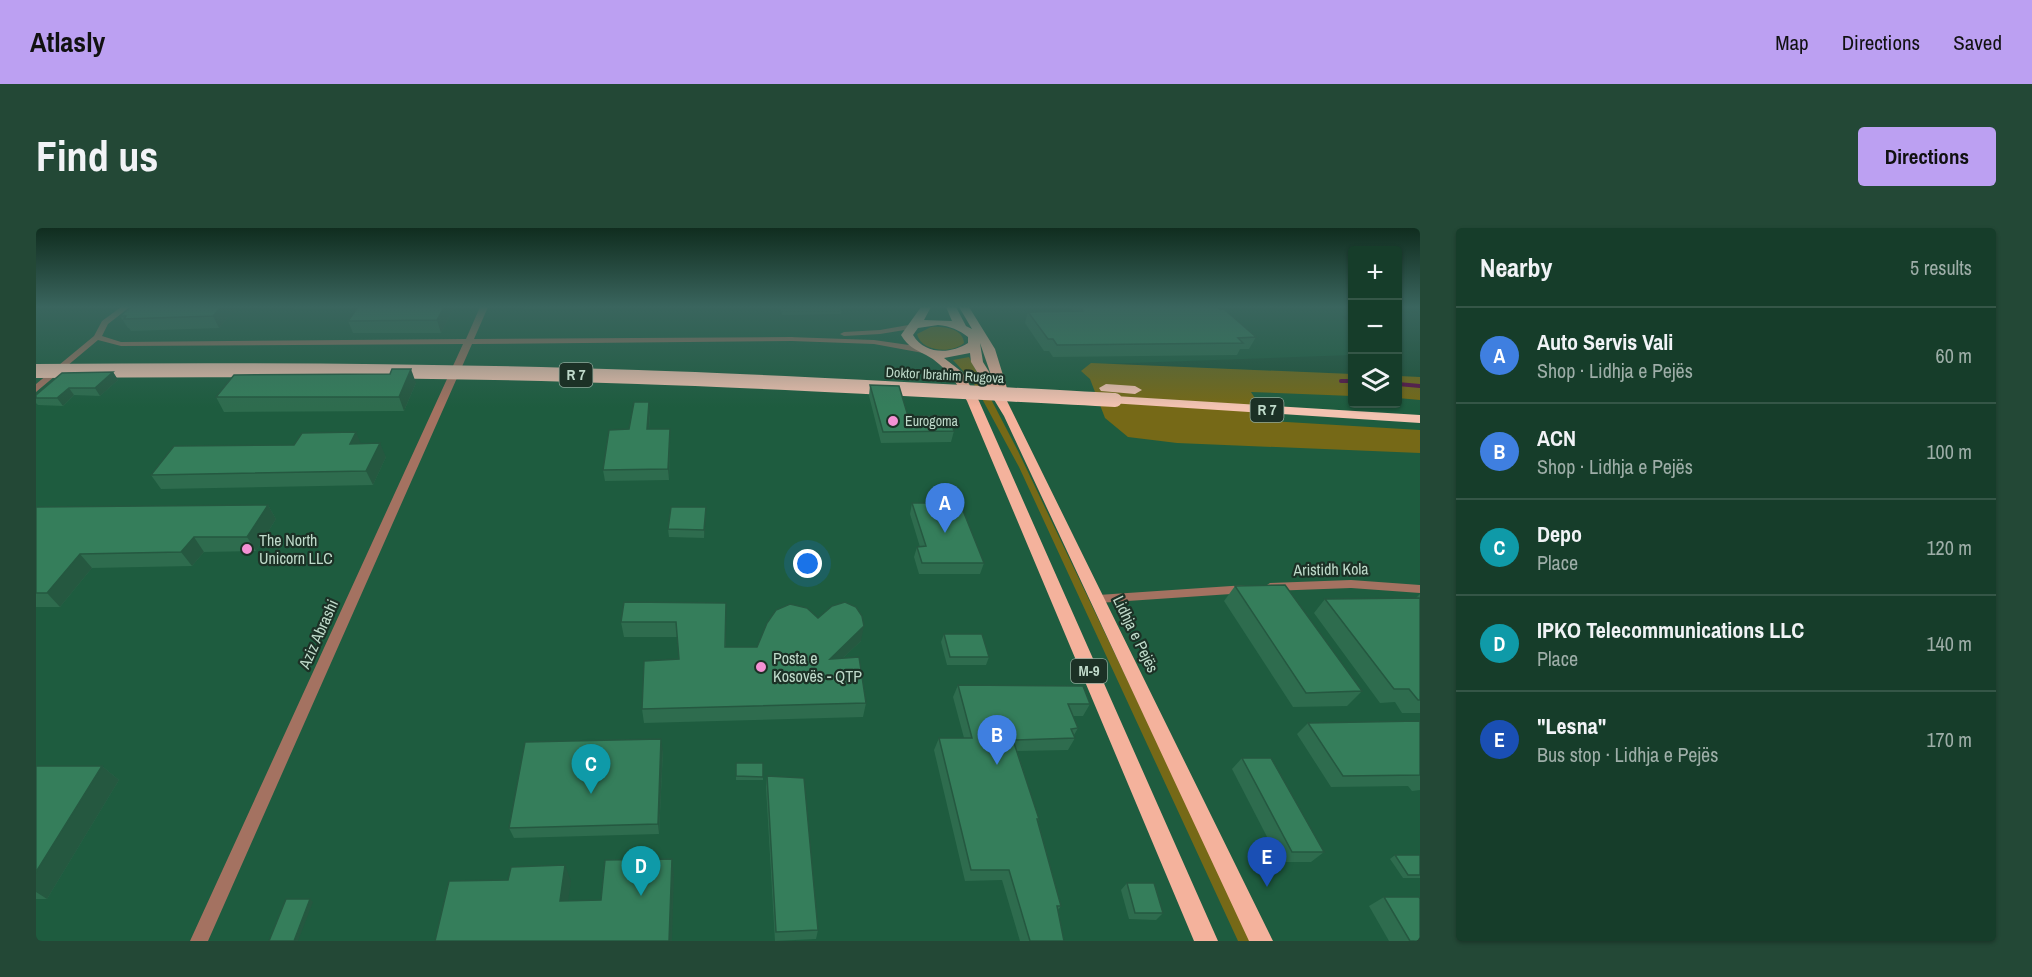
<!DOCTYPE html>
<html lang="en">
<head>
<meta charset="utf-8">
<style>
  body { margin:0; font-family:"Archivo Narrow",sans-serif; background:#234836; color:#f1f3f6 }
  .controls { position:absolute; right:18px; top:18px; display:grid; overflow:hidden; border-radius:6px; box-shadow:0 2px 4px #0004 }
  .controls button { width:54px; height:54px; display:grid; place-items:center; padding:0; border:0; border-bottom:2px solid #355647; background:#163d2a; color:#f1f3f6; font:30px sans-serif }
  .you { position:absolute; left:772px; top:336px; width:21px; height:21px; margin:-15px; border:4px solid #fff; border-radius:50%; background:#1a73e8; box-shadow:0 0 0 9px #1a73e833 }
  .badge { display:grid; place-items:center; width:39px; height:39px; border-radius:50%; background:#bca0f2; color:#fff; font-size:20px; font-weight:700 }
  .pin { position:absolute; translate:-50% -50px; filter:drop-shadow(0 2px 3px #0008) }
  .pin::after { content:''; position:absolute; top:32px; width:21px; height:18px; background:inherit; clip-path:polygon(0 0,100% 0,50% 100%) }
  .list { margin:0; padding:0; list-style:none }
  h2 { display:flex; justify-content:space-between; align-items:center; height:78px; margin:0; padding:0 24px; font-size:26px }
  h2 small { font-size:20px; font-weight:400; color:#9eaea8 }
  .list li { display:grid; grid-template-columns:39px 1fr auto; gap:18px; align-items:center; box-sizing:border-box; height:96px; padding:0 24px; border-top:2px solid #355647 }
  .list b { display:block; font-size:22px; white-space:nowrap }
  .list p { margin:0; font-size:20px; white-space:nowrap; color:#9eaea8 }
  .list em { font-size:20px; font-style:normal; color:#9eaea8 }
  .icon { flex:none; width:33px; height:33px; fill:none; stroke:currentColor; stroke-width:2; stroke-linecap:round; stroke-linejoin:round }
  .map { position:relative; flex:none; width:1384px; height:713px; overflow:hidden; border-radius:6px }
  header { display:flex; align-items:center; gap:36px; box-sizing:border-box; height:84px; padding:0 30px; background:#bca0f2; color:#111 }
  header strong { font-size:28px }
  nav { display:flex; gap:33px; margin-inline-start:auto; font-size:21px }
  .intro { display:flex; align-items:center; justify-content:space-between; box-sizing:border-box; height:144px; padding:0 36px }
  h1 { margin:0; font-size:42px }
  .button { padding:15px 27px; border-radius:6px; background:#bca0f2; color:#111; font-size:21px; font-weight:700 }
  main { display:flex; gap:36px; padding:0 36px }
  aside { flex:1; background:#163d2a; border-radius:6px; box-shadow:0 2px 4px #0004 }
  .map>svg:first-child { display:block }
</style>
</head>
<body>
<header>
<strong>Atlasly</strong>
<nav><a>Map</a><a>Directions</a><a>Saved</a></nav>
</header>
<div class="intro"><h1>Find us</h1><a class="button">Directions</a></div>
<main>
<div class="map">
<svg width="1384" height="713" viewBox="0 0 1384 713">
  <rect width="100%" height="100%" fill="#1d5138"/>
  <!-- built -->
  <polygon fill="#1e5c3f" points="0,79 1316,79 1316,87 1305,88 1316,96 1316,127 1067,136 1316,146 1316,176 1362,176 1362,148 1384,149 1384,713 0,713"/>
  <!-- green -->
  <g fill="#766917">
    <path d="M895,99C907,98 927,100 928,115C916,126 885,124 881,106Z"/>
    <polygon points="933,129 982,223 1216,713 1202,713 983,239 937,154 917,132"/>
    <polygon points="1055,135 1316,146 1316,168 1215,164 1234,193 1384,202 1384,225 1141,215 1092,209 1069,190 1054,151 1045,143"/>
    <polygon points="1362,148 1384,149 1384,172 1362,170"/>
  </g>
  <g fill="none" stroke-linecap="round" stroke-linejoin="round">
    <!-- stream -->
    <g stroke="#5b1148" stroke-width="4">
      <polyline points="1305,153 1316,153"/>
      <polyline points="1362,156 1384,158"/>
    </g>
    <!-- minor -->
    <g fill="#a47261" fill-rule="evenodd">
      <polygon points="85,79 94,79 72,96 66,108 85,114 430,111 444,79 452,79 438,111 756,109 760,111 756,113 436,116 172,713 154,713 427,116 85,118 62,112 0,164 0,156 58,108 66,93"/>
      <polygon points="1315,352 1384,357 1384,365 1315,360 1234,363 1228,359 1234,355"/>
      <polygon points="1210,357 1216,361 1210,365 1062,375 1056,371 1062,367"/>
    </g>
    <!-- tertiary -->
    <g fill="#a47261" fill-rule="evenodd">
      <polygon points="878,96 881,96 881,100 844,106 808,108 804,106 808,104 844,102"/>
      <polygon points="753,109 838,112 887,119 891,122 887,125 838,116 756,113 752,111"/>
    </g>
    <!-- trunk -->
    <path fill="#f4b29c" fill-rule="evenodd" d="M885,79H895L888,92L916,93L910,79H920L930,98L936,101L923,79H933L959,121L974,170L971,173L1237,713H1213L968,188L935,134L934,125L908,130L926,144L943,173L1182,713H1158L931,173C921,155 909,137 890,127C879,121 872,119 865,107ZM902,97C914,98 923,102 932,109V115C915,126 889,127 877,107L882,100ZM944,115L955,147L947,134Z"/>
    <!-- motorway -->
    <g fill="#f4c3b1" fill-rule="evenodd">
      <polygon points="1070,156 1099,158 1106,162 1099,166 1065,163 1063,160"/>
      <polygon points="1079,168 1384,187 1384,195 1074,175 1072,172 1074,169"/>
    </g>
    <!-- motorway-bridge -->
    <path stroke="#f4c3b1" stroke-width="14" d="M0,143C201,141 401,142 602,149C761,154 920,164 1079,172"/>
  </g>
  <!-- wall -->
  <g fill="#2e6c4e">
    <polygon points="201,79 183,100 95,103 93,100 92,100 84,88"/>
    <polygon points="258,79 418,79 405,105 317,105 312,93 321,80 259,81"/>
    <polygon points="489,79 651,79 489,81"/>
    <polygon points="744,79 805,79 805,86 746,87"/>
    <polygon points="1033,79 1181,79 1220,109 1213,121 1204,121 1201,127 1017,129 1013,123 1008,123 989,95 992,84 1036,83"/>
    <polygon points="77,144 82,152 64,168 38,167 27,178 2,177 0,175 0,170"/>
    <polygon points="380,155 368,183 188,184 180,169"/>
    <polygon points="834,157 872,188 918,203 915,214 845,215 833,168"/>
    <polygon points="614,185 613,201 634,212 633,252 569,253 567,242 593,201"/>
    <polygon points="325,216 350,229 337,257 125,261 115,247 258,217"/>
    <polygon points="876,275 948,335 944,346 883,346 878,329 881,319 884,319 874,286"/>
    <polygon points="232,277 240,291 220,323 168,324 156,338 56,340 24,379 0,379 0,279"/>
    <polygon points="670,279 668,310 633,309 632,301"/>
    <polygon points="1199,358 1326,463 1311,478 1257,479 1188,373"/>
    <polygon points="1384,366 1384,485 1366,485 1359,474 1344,475 1278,385 1289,371 1380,370"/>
    <polygon points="690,375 690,419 721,419 782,390 825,413 807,430 830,475 827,489 608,495 606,481 643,431 642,409 588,409 585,394"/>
    <polygon points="908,406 953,429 950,437 911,437 905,414"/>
    <polygon points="922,457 1054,476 1047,488 1037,488 1042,500 1038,507 1039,510 1032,522 981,523 1003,591 1002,593 1025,678 1022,682 1028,713 984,713 966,652 929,653 898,522 903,510 928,510 917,469"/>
    <polygon points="1384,493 1384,562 1376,563 1372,558 1295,559 1261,506 1272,495"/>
    <polygon points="627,522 623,606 478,610 473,600"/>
    <polygon points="1206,530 1288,624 1275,634 1244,634 1196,541"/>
    <rect x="700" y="535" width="27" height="17"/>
    <polygon points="0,538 66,538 83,552 11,671 0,671"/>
    <polygon points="731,548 782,702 780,711 739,713 730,559"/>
    <polygon points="1359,627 1384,627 1384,650 1367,650 1354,631"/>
    <polygon points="1091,655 1127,685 1120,692 1093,691 1085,662"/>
    <polygon points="1348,669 1384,713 1353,713 1333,678"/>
  </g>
  <!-- shaded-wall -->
  <g fill="#255840">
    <polygon points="185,79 201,79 183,100 177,88"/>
    <polygon points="408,79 418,79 405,105 401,92"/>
    <polygon points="375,141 380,155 368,183 363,169"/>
    <polygon points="77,144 82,152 64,168 59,160"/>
    <polygon points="33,160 38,167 27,178 21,170"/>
    <polygon points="613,174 614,185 612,212 611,201"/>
    <polygon points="634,201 634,212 633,252 632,241"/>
    <polygon points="320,204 326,218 314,216"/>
    <polygon points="344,215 350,229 337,257 330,243"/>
    <polygon points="232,277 240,291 220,323 211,309"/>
    <polygon points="670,279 670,287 668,310 668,302"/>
    <polygon points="158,309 168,324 156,338 145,324"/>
    <polygon points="44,326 56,340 24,379 11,365"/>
    <polygon points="828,398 825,413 791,445 794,431"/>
    <polygon points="625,511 627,522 623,606 622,596"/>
    <polygon points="66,538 83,552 11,671 0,664 0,644"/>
    <polygon points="636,631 638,647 636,713 633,713"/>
    <polygon points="529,637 535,653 530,688 524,673"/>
    <polygon points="274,671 277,674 262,713 258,713"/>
  </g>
  <!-- building -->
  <g fill="#357e5b" stroke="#255840" stroke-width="1.5">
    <polygon points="95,79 185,79 177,88 88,91 90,88 84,88"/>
    <polygon points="322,79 408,79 401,92 312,93"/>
    <polygon points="747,79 785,79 747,80"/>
    <polygon points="1045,79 1181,79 1184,81 1188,81 1220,109 1202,110 1207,115 1021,117 1017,111 1012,111 992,84 1047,83"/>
    <polygon points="356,141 375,141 363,169 180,169 198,147 354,146"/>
    <polygon points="77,144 59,160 33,160 21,170 0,170 0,167 26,145"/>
    <polygon points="834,157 863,158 872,188 912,187 918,203 847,204"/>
    <polygon points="598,174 613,174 611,201 634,201 632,241 567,242 573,202 593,201"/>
    <polygon points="320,204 314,216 344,215 330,243 115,247 138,218 258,217 266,205"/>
    <polygon points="876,275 924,275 948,335 886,335 881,319 890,318"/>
    <polygon points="232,277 211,309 158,309 145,324 44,326 11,365 0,365 0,279"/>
    <polygon points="635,279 670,279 668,302 632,301"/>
    <polygon points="1249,357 1326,463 1270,465 1199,358"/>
    <polygon points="1384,370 1384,472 1382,472 1373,461 1358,461 1289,371"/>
    <polygon points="588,374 690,375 689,419 721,419 731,395 740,382 754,376 771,380 782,390 796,378 809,374 820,379 826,388 828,398 794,431 823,429 830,475 606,481 608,433 643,431 640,394 585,394"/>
    <polygon points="908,406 946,406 953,429 914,429"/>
    <polygon points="922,457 1047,458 1054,476 1032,476 1042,500 1035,501 1039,510 977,512 1003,591 1001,591 1025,678 1021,678 1028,713 994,713 973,642 935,642 903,510 936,510"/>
    <polygon points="1384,493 1384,547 1307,548 1272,495"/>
    <polygon points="625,511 622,596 473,600 489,514"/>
    <polygon points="1206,530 1235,530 1288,624 1256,624"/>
    <polygon points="700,535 727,535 727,549 700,548"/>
    <polygon points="0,538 66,538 0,644"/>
    <polygon points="731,548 768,550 782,702 740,704"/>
    <polygon points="1359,627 1384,627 1384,647 1372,647"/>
    <polygon points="636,631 633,713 399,713 413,653 472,652 475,639 529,637 524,673 565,672 569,632"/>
    <polygon points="1091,655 1118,655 1127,685 1099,685"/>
    <polygon points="1348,669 1383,669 1384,671 1384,713 1374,713"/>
    <polygon points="250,671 274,671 258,713 233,713"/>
  </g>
  <!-- sky -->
  <linearGradient id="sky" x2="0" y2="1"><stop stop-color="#102d1f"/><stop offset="0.44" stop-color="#3a655e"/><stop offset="1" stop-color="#3a655e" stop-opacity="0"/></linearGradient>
  <rect width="1384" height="179" fill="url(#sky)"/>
  <!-- markers -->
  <g fill="#f491d4" stroke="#1c3126" stroke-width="2">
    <circle cx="857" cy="193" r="6"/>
    <circle cx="211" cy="321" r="6"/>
    <circle cx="725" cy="439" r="6"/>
  </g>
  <g text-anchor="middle" stroke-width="4.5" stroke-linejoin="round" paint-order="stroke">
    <!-- far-street labels -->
    <g font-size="14" fill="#bfdaca" stroke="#1c3126">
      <text transform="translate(909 147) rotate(3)" y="5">Doktor Ibrahim Rugova</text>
    </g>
    <!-- far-poi labels -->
    <g font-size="14" fill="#bfdaca" stroke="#1c3126" text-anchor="start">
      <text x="869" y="198">Eurogoma</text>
    </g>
    <!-- shield labels -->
    <g fill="#1c3126" stroke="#8ea799" stroke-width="1.5">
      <rect x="523.5" y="135" width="33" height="24" rx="4.5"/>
      <rect x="1214.5" y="170" width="33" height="24" rx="4.5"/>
      <rect x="1035" y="431" width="36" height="24" rx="4.5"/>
    </g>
    <g font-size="15" font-weight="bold" fill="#bfdaca">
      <text x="540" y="152">R 7</text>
      <text x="1231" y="187">R 7</text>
      <text x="1053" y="448">M-9</text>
    </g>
    <!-- poi labels -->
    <g font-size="16" fill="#bfdaca" stroke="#1c3126" text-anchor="start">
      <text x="223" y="318">The North<tspan x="223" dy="18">Unicorn LLC</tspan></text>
      <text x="737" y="436">Posta e<tspan x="737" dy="18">Kosovës - QTP</tspan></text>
    </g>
    <!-- street labels -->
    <g font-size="16" fill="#bfdaca" stroke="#1c3126">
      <text transform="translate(1295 341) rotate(-1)" y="6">Aristidh Kola</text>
      <text transform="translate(282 406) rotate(-66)" y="6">Aziz Abrashi</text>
      <text transform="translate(1100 406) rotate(64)" y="6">Lidhja e Pejës</text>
    </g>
  </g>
</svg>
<div class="controls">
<button>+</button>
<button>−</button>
<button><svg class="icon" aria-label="layers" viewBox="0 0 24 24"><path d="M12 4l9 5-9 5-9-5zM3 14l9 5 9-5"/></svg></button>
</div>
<div class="you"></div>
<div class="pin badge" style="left:909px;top:305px;background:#3f7fe0">A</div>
<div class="pin badge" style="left:961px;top:537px;background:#3f7fe0">B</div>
<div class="pin badge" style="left:555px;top:566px;background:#0f9aa8">C</div>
<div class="pin badge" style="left:605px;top:668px;background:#0f9aa8">D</div>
<div class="pin badge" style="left:1231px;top:659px;background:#1a4fb4">E</div>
</div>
<aside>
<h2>Nearby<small>5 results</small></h2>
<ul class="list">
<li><span class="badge" style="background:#3f7fe0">A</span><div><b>Auto Servis Vali</b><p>Shop · Lidhja e Pejës</p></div><em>60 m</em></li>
<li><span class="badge" style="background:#3f7fe0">B</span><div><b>ACN</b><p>Shop · Lidhja e Pejës</p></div><em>100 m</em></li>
<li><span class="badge" style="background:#0f9aa8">C</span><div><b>Depo</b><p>Place</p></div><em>120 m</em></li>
<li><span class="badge" style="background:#0f9aa8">D</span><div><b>IPKO Telecommunications LLC</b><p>Place</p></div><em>140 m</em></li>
<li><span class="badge" style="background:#1a4fb4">E</span><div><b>&quot;Lesna&quot;</b><p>Bus stop · Lidhja e Pejës</p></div><em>170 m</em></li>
</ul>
</aside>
</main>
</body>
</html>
